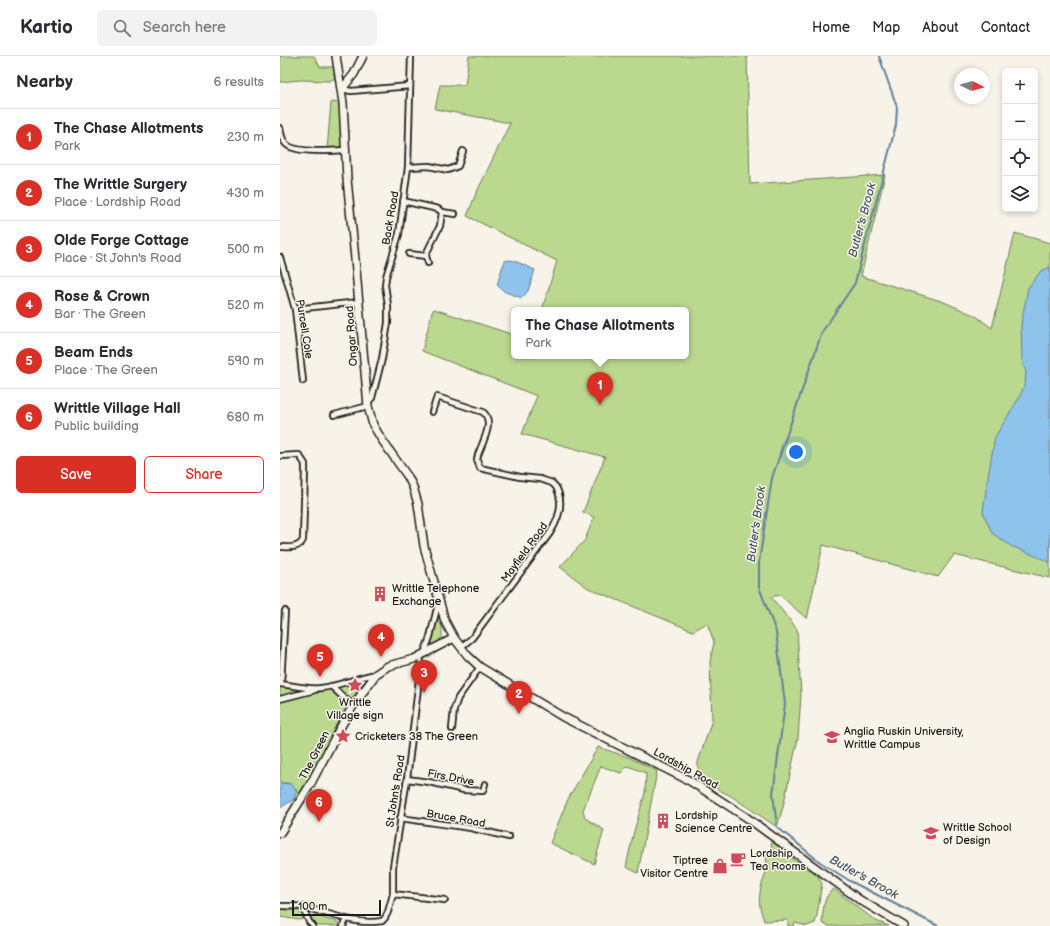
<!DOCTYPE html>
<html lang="en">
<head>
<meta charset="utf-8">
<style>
  body { margin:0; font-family:"Balsamiq Sans",sans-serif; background:#f2f2f3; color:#2b2b33 }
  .controls { position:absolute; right:12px; top:12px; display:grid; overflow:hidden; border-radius:6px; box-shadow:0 2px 6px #0003 }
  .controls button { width:36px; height:36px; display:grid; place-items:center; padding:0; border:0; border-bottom:1px solid #e1e1e2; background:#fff; color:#2b2b33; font:20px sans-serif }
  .compass { position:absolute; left:674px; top:12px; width:36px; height:36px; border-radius:50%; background:#fff; box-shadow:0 2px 6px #0003; rotate:95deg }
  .scale { position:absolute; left:12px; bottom:10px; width:89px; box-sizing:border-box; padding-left:4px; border:2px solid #1c1c1c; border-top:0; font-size:11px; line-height:14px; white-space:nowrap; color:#1c1c1c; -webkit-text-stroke:3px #f7f3e8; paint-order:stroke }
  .you { position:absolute; left:516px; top:396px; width:14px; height:14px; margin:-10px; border:3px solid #fff; border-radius:50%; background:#1a73e8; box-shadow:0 0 0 6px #1a73e833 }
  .badge { display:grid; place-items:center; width:26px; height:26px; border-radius:50%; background:#d93025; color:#fff; font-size:13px; font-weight:700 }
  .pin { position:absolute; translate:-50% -33px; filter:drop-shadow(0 1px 2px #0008) }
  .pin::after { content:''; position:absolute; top:21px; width:14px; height:12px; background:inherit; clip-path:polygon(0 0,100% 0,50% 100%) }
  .popup { position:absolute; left:231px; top:251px; width:178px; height:52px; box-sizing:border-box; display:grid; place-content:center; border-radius:6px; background:#fff; filter:drop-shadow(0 1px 3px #0005); font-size:13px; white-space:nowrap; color:#7c7c81 }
  .popup b { font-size:15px; color:#2b2b33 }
  .popup::after { content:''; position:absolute; left:50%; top:100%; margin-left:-8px; border:8px solid transparent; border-top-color:#fff }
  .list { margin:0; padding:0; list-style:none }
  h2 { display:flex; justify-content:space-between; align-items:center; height:52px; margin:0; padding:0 16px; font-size:17px }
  h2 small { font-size:13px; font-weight:400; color:#7c7c81 }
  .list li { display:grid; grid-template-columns:26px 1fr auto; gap:12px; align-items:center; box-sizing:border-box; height:56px; padding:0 16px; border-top:1px solid #e1e1e2 }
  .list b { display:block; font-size:15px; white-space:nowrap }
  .list p { margin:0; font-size:13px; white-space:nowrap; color:#7c7c81 }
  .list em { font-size:13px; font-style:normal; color:#7c7c81 }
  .actions { display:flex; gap:8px; padding:12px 16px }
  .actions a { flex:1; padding:9px 0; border:1px solid #d93025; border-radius:6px; text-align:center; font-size:14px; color:#d93025 }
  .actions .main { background:#d93025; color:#fff }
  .icon { flex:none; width:22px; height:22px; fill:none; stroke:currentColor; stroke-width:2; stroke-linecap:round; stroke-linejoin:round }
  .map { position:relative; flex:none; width:770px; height:870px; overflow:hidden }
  header { display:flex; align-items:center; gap:24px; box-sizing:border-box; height:56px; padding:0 20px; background:#fff; border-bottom:1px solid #e1e1e2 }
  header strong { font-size:19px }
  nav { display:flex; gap:22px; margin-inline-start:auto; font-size:14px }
  .search { width:280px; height:36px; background:#f2f2f3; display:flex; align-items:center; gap:10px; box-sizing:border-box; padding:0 14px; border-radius:6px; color:#7c7c81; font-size:15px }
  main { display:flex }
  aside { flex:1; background:#fff }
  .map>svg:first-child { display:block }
</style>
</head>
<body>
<header>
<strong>Kartio</strong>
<div class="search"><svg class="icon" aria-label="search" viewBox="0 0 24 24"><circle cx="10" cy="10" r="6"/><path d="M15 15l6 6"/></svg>Search here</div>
<nav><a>Home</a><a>Map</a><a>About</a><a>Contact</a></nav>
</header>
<main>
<aside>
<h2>Nearby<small>6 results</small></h2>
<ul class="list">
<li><span class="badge">1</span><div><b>The Chase Allotments</b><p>Park</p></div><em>230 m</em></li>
<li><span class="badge">2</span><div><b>The Writtle Surgery</b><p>Place · Lordship Road</p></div><em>430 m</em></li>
<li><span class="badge">3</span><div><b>Olde Forge Cottage</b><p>Place · St John's Road</p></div><em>500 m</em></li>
<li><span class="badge">4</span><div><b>Rose &amp; Crown</b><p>Bar · The Green</p></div><em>520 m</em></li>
<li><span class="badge">5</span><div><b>Beam Ends</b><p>Place · The Green</p></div><em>590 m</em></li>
<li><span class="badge">6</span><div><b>Writtle Village Hall</b><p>Public building</p></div><em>680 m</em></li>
</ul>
<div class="actions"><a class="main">Save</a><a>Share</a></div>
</aside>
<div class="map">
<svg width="770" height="870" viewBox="0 0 770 870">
  <rect width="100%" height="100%" fill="#f7f3e8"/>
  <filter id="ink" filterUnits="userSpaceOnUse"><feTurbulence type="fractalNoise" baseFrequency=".025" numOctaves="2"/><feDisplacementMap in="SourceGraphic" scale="8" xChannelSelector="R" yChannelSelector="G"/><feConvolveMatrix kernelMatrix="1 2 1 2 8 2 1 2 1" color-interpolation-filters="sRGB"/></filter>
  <g filter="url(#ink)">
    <!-- green -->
    <g fill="#bbd88f" stroke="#6c7a56">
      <polygon points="0,0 34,0 40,11 55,11 57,21 49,25 21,24 0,26"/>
      <polygon points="189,0 467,0 470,128 605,119 581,220 664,246 696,260 712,272 735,177 770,187 770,522 674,499 658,521 543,489 527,563 500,539 491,541 517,573 521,639 518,682 503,751 497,771 451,740 418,723 418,706 432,664 430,606 434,586 427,567 413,575 308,532 280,511 305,484 314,461 303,456 325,401 242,378 257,340 142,295 152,256 154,253 234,279 234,300 406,300 406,254 262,254 277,205 187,160 195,140 230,67 155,53 160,29 185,29"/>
      <polygon points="51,46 63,47 65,94 47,94"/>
      <polygon points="156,562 158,563 162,571 162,581 158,586 150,590"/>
      <polygon points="83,623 85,623 58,666 30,724 18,741 12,745 14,742 13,730 7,727 0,727 0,631 25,633 27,639"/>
      <polygon points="318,691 348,701 377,715 358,817 346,811 353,779 365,737 366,717 348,710 341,717 321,710 303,754 305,762 324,774 314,808 270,787 288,743"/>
      <path d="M491,785L510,798L514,804L527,812L536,816L542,828C539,841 539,854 535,867L527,870L515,867L514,870H508V864L484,865C481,856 478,847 480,837C482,822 489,817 486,801L492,795Z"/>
      <path d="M554,833L596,865L609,870H548L542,867C543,855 543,839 554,833Z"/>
      <polygon points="0,853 23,855 26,862 19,864 0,861"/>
      <polygon points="32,860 39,861 57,866 59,867 59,870 37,870 31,862"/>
    </g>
    <!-- water -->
    <g fill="#8ec3ec" stroke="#608099">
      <polygon points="229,204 235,205 255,214 248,235 242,242 225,236 217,229 222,212 225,205"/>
      <polygon points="770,211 770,506 731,490 712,477 703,456 707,426 715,381 739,342 745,328 746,316 742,304 741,268 748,232 761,215"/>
      <polygon points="0,727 11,728 17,735 13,744 0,752"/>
    </g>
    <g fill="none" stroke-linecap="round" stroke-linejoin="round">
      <!-- stream -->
      <polyline stroke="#608099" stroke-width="2" points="599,0 617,51 616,69 575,227 542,276 492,422 479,506 479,531 496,576 505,648 493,738 497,771 540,806 570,825 658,870"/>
      <defs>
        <g id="street">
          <polyline points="62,33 71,35 130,30"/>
          <path d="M0,72C1,78 2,85 7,89C17,97 53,95 65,94"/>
          <polyline points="128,111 149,110 168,114 178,110 183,95"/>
          <polyline points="123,145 158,153 162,156 160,170 147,196 146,200 148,207"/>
          <polyline points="162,156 175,158"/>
          <polyline points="129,198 146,200"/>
          <polyline points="0,201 15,253 23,325"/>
          <polyline points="15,253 79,246"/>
          <polyline points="87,347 92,342 102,303 108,267 108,249 105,229 106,221 119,178 128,111 131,0"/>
          <path d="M152,356L157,341L203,356C215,366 202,387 198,399L197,404L200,412L240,421L260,423L272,427L276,431C284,446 279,463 270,477L192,582L181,591"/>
          <polyline points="54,359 88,350"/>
          <path d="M0,400L19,399L25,408V414L23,484C19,493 8,491 0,491"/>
          <polyline points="144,598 150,581 159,544"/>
          <path d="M0,628C12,629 29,634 41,632C60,630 77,621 96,618"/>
          <polyline points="1,628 5,555"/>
          <polyline points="51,630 73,650"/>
          <polyline points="0,643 35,634"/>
          <polyline points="172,673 174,653 178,642 200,611"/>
          <polyline points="127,723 149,726 184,734 203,735 205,728"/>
          <polyline points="120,762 191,772 229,781"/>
          <polyline points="113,838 165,844"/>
          <path d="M0,850C7,850 15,850 22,851C48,856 75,870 102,865"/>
          <polyline points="23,852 29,866 33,870"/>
          <polyline points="102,865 105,862 108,856 113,838 113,811 127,723 141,607 140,600"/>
          <polyline points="63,870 66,864"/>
        </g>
        <g id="secondary">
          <polyline points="56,0 63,47 67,123 75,203 88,350 93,369 102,384 128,421 133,431 138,448 144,490 159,544 165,565 174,582 188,600 200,611 283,661 410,725 466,761 580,844 624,870"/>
          <polyline points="62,33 74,18 83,0"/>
          <polyline points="0,777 30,729 60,672 73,650 96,618 108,610 134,603 174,582"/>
        </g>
      </defs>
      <!-- street casing -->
      <use href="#street" stroke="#1c1c1c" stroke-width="8"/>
      <!-- secondary casing -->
      <use href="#secondary" stroke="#1c1c1c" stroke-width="10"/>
      <!-- street -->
      <use href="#street" stroke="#f7f3e8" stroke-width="4.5"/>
      <!-- secondary -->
      <use href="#secondary" stroke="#f7f3e8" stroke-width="7"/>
    </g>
  </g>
  <!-- icons -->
  <defs>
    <symbol id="building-bare" viewBox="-9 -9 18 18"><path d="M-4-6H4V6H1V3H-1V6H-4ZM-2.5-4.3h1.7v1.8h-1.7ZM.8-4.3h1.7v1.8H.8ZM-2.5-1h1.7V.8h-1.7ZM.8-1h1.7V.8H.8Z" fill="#d1495b" stroke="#f7f3e8" stroke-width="2.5" paint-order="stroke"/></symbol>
    <symbol id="sight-bare" viewBox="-9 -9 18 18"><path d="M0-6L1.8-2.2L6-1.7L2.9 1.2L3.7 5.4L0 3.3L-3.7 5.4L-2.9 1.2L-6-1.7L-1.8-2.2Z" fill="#d1495b" stroke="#f7f3e8" stroke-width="2.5" paint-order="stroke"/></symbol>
    <symbol id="university-bare" viewBox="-9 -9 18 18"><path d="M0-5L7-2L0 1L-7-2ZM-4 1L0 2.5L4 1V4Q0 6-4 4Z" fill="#d1495b" stroke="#f7f3e8" stroke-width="2.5" paint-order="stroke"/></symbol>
    <symbol id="cafe-bare" viewBox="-9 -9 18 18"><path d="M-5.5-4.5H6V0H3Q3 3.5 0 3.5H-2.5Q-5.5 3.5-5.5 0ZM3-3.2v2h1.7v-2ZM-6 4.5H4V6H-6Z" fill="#d1495b" stroke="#f7f3e8" stroke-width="2.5" paint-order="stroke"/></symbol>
    <symbol id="shop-bare" viewBox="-9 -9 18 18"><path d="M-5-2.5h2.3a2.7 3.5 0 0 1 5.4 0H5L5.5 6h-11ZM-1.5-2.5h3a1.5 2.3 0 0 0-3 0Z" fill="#d1495b" stroke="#f7f3e8" stroke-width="2.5" paint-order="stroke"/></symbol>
  </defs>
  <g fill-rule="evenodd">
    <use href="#building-bare" x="89" y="527" width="22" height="22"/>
    <use href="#sight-bare" x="64" y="618" width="22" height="22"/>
    <use href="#sight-bare" x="52" y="669" width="22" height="22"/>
    <use href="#university-bare" x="541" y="670" width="22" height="22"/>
    <use href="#building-bare" x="372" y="754" width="22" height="22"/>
    <use href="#university-bare" x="640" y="766" width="22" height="22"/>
    <use href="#cafe-bare" x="447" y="792" width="22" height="22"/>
    <use href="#shop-bare" x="429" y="799" width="22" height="22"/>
  </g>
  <g text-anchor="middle" stroke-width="3" stroke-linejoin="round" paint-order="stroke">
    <!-- street labels -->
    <g font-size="11" fill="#1c1c1c" stroke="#f7f3e8">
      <text transform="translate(110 162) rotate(-80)" y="4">Back Road</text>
      <text transform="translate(25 273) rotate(81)" y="4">Purcell Cole</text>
      <text transform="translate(71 280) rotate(-94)" y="4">Ongar Road</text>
      <text transform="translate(244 496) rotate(-54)" y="4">Mayfield Road</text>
      <text transform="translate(34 699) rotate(-63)" y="4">The Green</text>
      <text transform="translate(406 712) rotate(29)" y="4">Lordship Road</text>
      <text transform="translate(171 721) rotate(11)" y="4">Firs Drive</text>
      <text transform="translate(115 735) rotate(-81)" y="4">St John's Road</text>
      <text transform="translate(176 762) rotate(10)" y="4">Bruce Road</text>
    </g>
    <!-- poi labels -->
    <g font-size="11" fill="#1c1c1c" stroke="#f7f3e8" text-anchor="start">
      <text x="112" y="536">Writtle Telephone<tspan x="112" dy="13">Exchange</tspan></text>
      <text x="75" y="650" text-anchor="middle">Writtle<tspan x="75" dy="13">Village sign</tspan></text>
      <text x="564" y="679">Anglia Ruskin University,<tspan x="564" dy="13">Writtle Campus</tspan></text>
      <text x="75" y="684">Cricketers 38 The Green</text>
      <text x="395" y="763">Lordship<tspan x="395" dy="13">Science Centre</tspan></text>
      <text x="663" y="775">Writtle School<tspan x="663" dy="13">of Design</tspan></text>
      <text x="470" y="801">Lordship<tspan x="470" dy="13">Tea Rooms</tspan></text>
      <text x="428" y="808" text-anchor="end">Tiptree<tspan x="428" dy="13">Visitor Centre</tspan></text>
    </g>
    <!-- water labels -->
    <g font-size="12" font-style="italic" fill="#445665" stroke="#f7f3e8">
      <text transform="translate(582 164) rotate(-75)" y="4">Butler's Brook</text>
      <text transform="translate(476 468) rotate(-82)" y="4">Butler's Brook</text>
      <text transform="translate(584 821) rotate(29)" y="4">Butler's Brook</text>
    </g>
  </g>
</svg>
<div class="controls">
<button>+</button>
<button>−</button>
<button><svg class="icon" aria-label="locate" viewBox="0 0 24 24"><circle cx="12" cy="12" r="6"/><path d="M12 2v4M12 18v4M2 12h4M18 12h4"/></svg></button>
<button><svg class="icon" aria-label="layers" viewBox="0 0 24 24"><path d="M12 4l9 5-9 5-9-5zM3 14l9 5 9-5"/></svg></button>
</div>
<svg class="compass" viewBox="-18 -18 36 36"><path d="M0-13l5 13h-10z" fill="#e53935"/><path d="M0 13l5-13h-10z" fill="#7c7c81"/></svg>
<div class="scale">100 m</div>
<div class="you"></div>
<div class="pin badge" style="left:320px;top:349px">1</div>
<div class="popup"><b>The Chase Allotments</b>Park</div>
<div class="pin badge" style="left:239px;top:658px">2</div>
<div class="pin badge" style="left:144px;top:637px">3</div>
<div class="pin badge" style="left:101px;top:601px">4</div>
<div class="pin badge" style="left:40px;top:621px">5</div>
<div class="pin badge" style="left:39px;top:766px">6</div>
</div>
</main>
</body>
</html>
